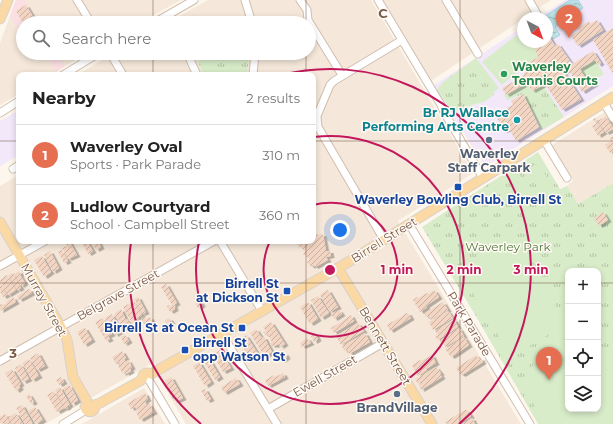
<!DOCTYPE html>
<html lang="en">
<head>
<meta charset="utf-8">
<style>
  body { margin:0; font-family:Montserrat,sans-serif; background:#f2f2f2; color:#222 }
  .controls { position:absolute; right:12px; bottom:12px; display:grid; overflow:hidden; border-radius:8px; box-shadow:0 2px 6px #0003 }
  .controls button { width:36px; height:36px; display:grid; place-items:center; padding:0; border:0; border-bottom:1px solid #e0e0e0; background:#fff; color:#222; font:20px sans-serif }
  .compass { position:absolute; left:517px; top:12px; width:36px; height:36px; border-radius:50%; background:#fff; box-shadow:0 2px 6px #0003; rotate:139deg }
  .you { position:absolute; left:340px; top:230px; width:14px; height:14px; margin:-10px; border:3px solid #fff; border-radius:50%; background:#1a73e8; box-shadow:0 0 0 6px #1a73e833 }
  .badge { display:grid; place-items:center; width:26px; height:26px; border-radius:50%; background:#e76f51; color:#fff; font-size:13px; font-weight:700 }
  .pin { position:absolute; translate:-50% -33px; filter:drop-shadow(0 1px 2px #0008) }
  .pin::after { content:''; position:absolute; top:21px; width:14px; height:12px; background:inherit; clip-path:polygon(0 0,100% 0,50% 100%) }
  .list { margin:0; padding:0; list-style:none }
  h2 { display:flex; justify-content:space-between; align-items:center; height:52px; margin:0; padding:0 16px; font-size:17px }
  h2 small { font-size:13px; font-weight:400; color:#767676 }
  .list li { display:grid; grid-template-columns:26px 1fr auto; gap:12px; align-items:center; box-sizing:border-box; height:60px; padding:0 16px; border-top:1px solid #e0e0e0 }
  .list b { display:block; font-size:15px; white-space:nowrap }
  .list p { margin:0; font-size:13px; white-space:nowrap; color:#767676 }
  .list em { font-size:13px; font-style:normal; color:#767676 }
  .icon { flex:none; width:22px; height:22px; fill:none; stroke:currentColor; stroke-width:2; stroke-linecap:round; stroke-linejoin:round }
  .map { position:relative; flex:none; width:613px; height:424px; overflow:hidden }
  .search { position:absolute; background:#fff; box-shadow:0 2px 6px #0003; left:16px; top:16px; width:300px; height:44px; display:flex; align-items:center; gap:10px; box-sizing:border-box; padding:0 14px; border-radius:22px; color:#767676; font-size:15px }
  .panel { position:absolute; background:#fff; box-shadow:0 2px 6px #0003; left:16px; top:72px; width:300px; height:172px; border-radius:8px }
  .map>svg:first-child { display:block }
</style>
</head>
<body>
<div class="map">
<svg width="613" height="424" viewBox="0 0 613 424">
  <defs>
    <pattern id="park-tufts" width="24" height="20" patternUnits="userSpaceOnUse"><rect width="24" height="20" fill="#d8ecc9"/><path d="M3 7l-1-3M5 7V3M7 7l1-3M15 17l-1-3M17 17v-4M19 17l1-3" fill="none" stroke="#b4c2a5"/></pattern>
    <pattern id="water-ripples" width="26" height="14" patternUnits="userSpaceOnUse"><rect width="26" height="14" fill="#bfe3e8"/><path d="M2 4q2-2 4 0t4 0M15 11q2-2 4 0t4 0" fill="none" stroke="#a0bbbe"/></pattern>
    <pattern id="building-hatch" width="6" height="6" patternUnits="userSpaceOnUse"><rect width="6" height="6" fill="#f3d5c3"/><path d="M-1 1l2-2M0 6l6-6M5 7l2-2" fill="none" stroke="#cab0a1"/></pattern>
    <filter id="shadow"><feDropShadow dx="3.5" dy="2" stdDeviation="0" flood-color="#0004"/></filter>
  </defs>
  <rect width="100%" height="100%" fill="#fdf6ec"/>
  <!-- residential -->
  <g fill="#f5e8da">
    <polygon points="16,0 181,0 139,23 23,23 23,53 87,53 50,75 19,75 19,94 0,105 0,43"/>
    <polygon points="208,0 371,0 473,173 398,221 521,424 186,424 151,364 45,424 0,424 0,186 19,175 19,241 313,241 313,75 77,75 114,53 309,53 309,23 167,23"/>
    <polygon points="383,0 551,0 431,81"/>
    <polygon points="613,107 613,183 578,204 567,186 573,181 552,145"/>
    <polygon points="144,388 165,424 82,424"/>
  </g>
  <!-- education -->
  <g fill="#f3e8fa">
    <polygon points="565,0 613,0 613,86 485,167 463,132 431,87 523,27 523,42 547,42 547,18 537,18"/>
    <polygon points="19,110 19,155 0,166 0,121"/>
  </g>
  <!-- medical -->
  <g fill="#fbdfe3">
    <polygon points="16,0 24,0 38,23 23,23 23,37 10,16"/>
    <polygon points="45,53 57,53 65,66 56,72"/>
  </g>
  <!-- park -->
  <g fill="url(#park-tufts)" fill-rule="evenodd">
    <polygon points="214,53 249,53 247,75 204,75 198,62"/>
    <polygon points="476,58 499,88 494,92 494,95 484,102 475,104 453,113 437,90 443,82"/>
    <polygon points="527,83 532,91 543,85 564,117 542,130 523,94 507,100 504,95"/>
    <path d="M538,152L560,189L567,186L578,204L613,183V424H538L477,318L422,227ZM568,271H598V409H568Z"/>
  </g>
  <!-- pitch -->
  <g fill="#d8ecc9">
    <polygon points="523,32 523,42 536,42 543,50 538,57 530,62 502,85 482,62 511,39"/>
    <polygon points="595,60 604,74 588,83 580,69"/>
    <polygon points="538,163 551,184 540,191 527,170"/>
    <polygon points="519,174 532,196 521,203 508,181"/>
    <polygon points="554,190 567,211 556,218 543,197"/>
    <polygon points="514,236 566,324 511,357 459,270"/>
    <path d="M563,339L568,340V409H598V347L608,355L613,363V424H545C533,406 525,390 532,368C533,363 536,358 539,354C546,348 555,343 563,339Z"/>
  </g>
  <!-- water -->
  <polygon fill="url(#water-ripples)" stroke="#a5d3da" points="570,0 578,0 583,8 555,27 560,35 553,39 547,29 547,18 542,18"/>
  <!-- building -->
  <g fill="url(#building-hatch)" filter="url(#shadow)">
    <polygon points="26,5 37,23 23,23 16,11"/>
    <polygon points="597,20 603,30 578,46 571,36 579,31 578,28 589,21 590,24"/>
    <polygon points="23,24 23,36 18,27"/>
    <polygon points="613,28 613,74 593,40"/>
    <polygon points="547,33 555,46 558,44 572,64 593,51 601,63 598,65 595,60 580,69 589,84 594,82 595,84 582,92 567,67 568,70 564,72 581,99 562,110 545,84 532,91 527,83 506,95 502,88 523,76 530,62 538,57 532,42 547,42"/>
    <polygon points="523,94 539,127 516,141 509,129 504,131 495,114 513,105 511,101"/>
    <polygon points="606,116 613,128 613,129 606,133 598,121"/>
    <polygon points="595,118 604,132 598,136 592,126 596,124 593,119"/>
    <polygon points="613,136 613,151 610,153 605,145 611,141 610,138"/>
    <polygon points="603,212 608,220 599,226 594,218"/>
    <polygon points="323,234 326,251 330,251 331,256 326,257 328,260 315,267 313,265 312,267 307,263 310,259 303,254 305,251 295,243 296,242 295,241 313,241 313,235"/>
    <polygon points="67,241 69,241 77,255 68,259 62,248 67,246 65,242"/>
    <polygon points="81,241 87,241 93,251 88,254"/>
    <polygon points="91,241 98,241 101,247 96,250"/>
    <polygon points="62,250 68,261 64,263 58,252"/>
    <polygon points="50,251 59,268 53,272 44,255"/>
    <polygon points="42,256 51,272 44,277 34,260"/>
    <polygon points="19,271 21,274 20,275 25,283 21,286 14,274"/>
    <polygon points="13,273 21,288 17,290 8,275"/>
    <polygon points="7,275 16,290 8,295 0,281 0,280"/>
    <polygon points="0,282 7,295 3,297 0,291"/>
    <polygon points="166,284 177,303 174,305 175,309 170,312 167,306 170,305 170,306 172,305 161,287"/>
    <polygon points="29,289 32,293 19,300 17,296"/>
    <polygon points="328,290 338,307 330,312 320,295"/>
    <polygon points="434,290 439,297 426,306 427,307 420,312 413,300 417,297 418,298 427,293 428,294"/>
    <polygon points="318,296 329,313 321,318 311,300"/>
    <polygon points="13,297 16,302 0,311 0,305 1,304 2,305 7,303 6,302"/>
    <polygon points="138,297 146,312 142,314 134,299"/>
    <polygon points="134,301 142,315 136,319 131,311 136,321 132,323 123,307"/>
    <polygon points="200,301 202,305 198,308 195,303"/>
    <polygon points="308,302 318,319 310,324 300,307"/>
    <polygon points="443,302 448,310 431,320 429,316 426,317 424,314"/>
    <polygon points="121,309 126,320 127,319 130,324 122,330 118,323 120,322 118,319 117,319 114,314"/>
    <polygon points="339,310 342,314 334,319 331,314"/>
    <polygon points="448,311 453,318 433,330 429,322"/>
    <polygon points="407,313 408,313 411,318 390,331 387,325"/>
    <polygon points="112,314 121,331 115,335 105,318"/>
    <polygon points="351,315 354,321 334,333 331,328"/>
    <polygon points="145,317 146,319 150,317 153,322 145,326 141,319"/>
    <polygon points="103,318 112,334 108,336 110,339 106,341 95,322"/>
    <polygon points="169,318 172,322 167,325 165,321"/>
    <polygon points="454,319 458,327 438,340 435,336 438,335 435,331"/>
    <polygon points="271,322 285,344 280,347 279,344 275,346 274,345 272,346 270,343 272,342 267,333 265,335 263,332 266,331 263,327"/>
    <polygon points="358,323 364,331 341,345 336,336"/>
    <polygon points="84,328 85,328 92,340 84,345 77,332"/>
    <polygon points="459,328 464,336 445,347 441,340"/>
    <polygon points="256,329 262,338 264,337 272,352 262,358 260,354 262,353 250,333"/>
    <polygon points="315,333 318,339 314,342 311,336"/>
    <polygon points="365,333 370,342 349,354 347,349 344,351 342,346"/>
    <polygon points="125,335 129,341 124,344 121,337"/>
    <polygon points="246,335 258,354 250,359 239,340"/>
    <polygon points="464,337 469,345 459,352 451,357 445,349"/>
    <polygon points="307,338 311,343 302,347 300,343"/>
    <polygon points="220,350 231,368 223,372 213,355"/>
    <polygon points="122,351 126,358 124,359 126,362 128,360 132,367 130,369 131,371 126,374 125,372 123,374 118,366 120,365 119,362 116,364 112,357"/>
    <polygon points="38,353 45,366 37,370 30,358"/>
    <polygon points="285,353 287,357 282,361 279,356"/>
    <polygon points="432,355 436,363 426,369 427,370 418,376 412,365 420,360 421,361"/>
    <polygon points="476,355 479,359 481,358 483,362 462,375 461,374 460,374 456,368"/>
    <polygon points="208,357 220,377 215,380 203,360"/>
    <polygon points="29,359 39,376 32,380 22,363"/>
    <polygon points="199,362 211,382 205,386 193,366"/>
    <polygon points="21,364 29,379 23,382 15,368"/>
    <polygon points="436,367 441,373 440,374 442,377 421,390 419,385 423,382 422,381 418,384 415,379"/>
    <polygon points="12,369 21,384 19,385 20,388 16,391 5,373"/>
    <polygon points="283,373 285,377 268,386 265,380 274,375 275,377"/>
    <polygon points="61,377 64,382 59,385 56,380"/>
    <polygon points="171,377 183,398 177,401 176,400 174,401 164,384 166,383 165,381"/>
    <polygon points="236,378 240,384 224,393 221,387"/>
    <polygon points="70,385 78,400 72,404 63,388"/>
    <polygon points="60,387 70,405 68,406 68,407 65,409 55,390"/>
    <polygon points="205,389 211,399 207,401 201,391"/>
    <polygon points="54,391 64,408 57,412 47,395"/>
    <polygon points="145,393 148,399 145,401 147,405 149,404 154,412 140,420 136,412 138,411 135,407 131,409 128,403"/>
    <polygon points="29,394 34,402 31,404 26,396"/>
    <polygon points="22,405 33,424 25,424 16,408"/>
    <polygon points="35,407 43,420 36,424 28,411"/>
    <polygon points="465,410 467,410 471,416 470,417 458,424 447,424 445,422"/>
    <polygon points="16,413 23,424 12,424 8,417"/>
    <polygon points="5,414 11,424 0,423 0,417"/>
    <polygon points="472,418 475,424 462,424"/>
  </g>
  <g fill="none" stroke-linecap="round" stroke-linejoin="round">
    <defs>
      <g id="minor">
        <polyline points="77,0 91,23"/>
        <polyline points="245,0 252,23"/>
        <polyline points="300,0 307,10 308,20 342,75"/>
        <polyline points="378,0 441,105 444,112 483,178"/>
        <polyline points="446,0 478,54"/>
        <polyline points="529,0 537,14"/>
        <polyline points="154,23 194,0"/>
        <polyline points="110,53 123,75"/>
        <polyline points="187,53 197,75"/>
        <polyline points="63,75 99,53"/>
        <polyline points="253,75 255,53"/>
        <polyline points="604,103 613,118"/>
        <polyline points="0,113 19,101"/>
        <polyline points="544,140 567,178"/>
        <polyline points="13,169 19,165"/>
        <polyline points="409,224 530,424"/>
        <polyline points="384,240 318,127 317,116 330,85 334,81 402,40"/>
        <polyline points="220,241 262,311"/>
        <polyline points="0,266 45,241"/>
        <polyline points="222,334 277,424"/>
        <polyline points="0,361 214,241"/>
        <polyline points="149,380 175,424"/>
        <polyline points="268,409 383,343"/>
        <polyline points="63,424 86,410"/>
      </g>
      <g id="major">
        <polyline points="0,19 8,0"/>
        <polyline points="0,222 61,327 67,340 73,377 88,403"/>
        <polyline points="338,268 432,424"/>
        <polyline points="151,374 345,264 613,97"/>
        <path d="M88,403L85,407C86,412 90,413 94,410L95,405"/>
        <polyline points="95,405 100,403 140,381 143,378 143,375 146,373 148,373 151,374"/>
      </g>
    </defs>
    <!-- minor casing -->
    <use href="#minor" stroke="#d1beb0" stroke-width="9"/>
    <!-- major casing -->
    <use href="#major" stroke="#dad1cd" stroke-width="11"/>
    <!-- minor -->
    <use href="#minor" stroke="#fff" stroke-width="7"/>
    <!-- major -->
    <use href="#major" stroke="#fbd9a5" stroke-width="9"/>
  </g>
  <!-- grid -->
  <path fill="none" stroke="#7a5c4d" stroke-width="1" stroke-opacity="0.55" d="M153,0V23M306,0V23M460,0V424M153,53V75M306,53V75M0,141H19M313,141H613M153,241V424M306,241V424M0,283H568M598,283H613"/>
  <!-- distance rings -->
  <g fill="none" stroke="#c2185b" stroke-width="2">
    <path d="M313 205A67 67 0 1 1 270 241"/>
    <path d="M314 137A134 134 0 1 1 199 242"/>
    <path d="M201 424A201 201 0 0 1 131 242M281 75A201 201 0 0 1 459 424"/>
  </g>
  <!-- markers -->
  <circle fill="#2e9e5b" stroke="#fffaf3" stroke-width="1.5" cx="504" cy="74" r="4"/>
  <circle fill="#0f9aa8" stroke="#fffaf3" stroke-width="1.5" cx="517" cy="120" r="4"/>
  <g fill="#5c6f8a" stroke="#fffaf3" stroke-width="1.5">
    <circle cx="489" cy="140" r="4"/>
    <circle cx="397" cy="394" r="4"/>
  </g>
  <g fill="#1a4fb4" stroke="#fffaf3" stroke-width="1.5">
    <rect x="454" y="183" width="8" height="8" rx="2"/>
    <rect x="283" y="287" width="8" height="8" rx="2"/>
    <rect x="238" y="324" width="8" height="8" rx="2"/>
    <rect x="181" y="346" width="8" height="8" rx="2"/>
  </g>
  <g text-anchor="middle" stroke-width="3" stroke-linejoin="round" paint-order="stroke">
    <!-- leisure labels -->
    <g font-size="12" font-weight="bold" fill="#27864d" stroke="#fffaf3" text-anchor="start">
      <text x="512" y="71">Waverley<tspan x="512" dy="14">Tennis Courts</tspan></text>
    </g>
    <!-- culture labels -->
    <g font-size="12" font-weight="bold" fill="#0d838f" stroke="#fffaf3" text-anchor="end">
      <text x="509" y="117">Br RJ Wallace<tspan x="509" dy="14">Performing Arts Centre</tspan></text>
    </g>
    <!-- service labels -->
    <g font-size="12" font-weight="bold" fill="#4e5e75" stroke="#fffaf3">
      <text x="489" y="158">Waverley<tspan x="489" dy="14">Staff Carpark</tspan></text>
      <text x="397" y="412">BrandVillage</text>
    </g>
    <!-- transit labels -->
    <g font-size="12" font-weight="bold" fill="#164399" stroke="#fffaf3" text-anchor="end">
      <text x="458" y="204" text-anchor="middle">Waverley Bowling Club, Birrell St</text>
      <text x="279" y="288">Birrell St<tspan x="279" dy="14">at Dickson St</tspan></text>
      <text x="234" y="332">Birrell St at Ocean St</text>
      <text x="193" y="347" text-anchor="start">Birrell St<tspan x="193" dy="14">opp Watson St</tspan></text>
    </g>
    <!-- street labels -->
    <g font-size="12" fill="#7a5c4d" stroke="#fffaf3">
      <text transform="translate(384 240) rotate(-32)" y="4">Birrell Street</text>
      <text transform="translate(118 295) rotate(-29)" y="4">Belgrave Street</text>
      <text transform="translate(44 300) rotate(61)" y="4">Murray Street</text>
      <text transform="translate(469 324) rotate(59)" y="4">Park Parade</text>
      <text transform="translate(385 346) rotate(59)" y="4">Bennett Street</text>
      <text transform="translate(325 376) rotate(-30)" y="4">Ewell Street</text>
    </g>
    <!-- park labels -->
    <g font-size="12" fill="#537a41" stroke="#fffaf3">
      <text x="508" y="251">Waverley Park</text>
    </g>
  </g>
  <g font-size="13" text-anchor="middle" font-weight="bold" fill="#7a5c4d" stroke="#fffaf3" stroke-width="3" stroke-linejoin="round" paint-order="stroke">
    <text x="383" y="18">C</text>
    <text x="13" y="358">3</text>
  </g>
  <circle cx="330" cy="270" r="6" fill="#c2185b" stroke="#fffaf3" stroke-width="2"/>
  <g font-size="12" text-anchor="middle" font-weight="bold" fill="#c2185b" stroke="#fffaf3" stroke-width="3" stroke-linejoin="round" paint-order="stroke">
    <text x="397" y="274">1 min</text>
    <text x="464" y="274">2 min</text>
    <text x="531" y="274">3 min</text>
  </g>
</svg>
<div class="controls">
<button>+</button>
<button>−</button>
<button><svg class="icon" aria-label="locate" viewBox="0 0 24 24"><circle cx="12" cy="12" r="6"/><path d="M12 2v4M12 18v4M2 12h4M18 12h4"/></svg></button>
<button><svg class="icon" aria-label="layers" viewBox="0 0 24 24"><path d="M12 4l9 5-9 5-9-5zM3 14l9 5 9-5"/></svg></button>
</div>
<svg class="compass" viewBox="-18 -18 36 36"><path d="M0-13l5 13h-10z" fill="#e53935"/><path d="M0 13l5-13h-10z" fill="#767676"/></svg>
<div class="you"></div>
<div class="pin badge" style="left:549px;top:380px">1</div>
<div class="pin badge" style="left:569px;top:38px">2</div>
<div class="search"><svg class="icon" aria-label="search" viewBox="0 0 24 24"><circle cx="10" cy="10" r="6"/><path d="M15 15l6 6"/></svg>Search here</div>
<section class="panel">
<h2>Nearby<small>2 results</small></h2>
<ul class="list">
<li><span class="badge">1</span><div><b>Waverley Oval</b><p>Sports · Park Parade</p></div><em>310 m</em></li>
<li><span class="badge">2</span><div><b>Ludlow Courtyard</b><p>School · Campbell Street</p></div><em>360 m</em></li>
</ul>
</section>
</div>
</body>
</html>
